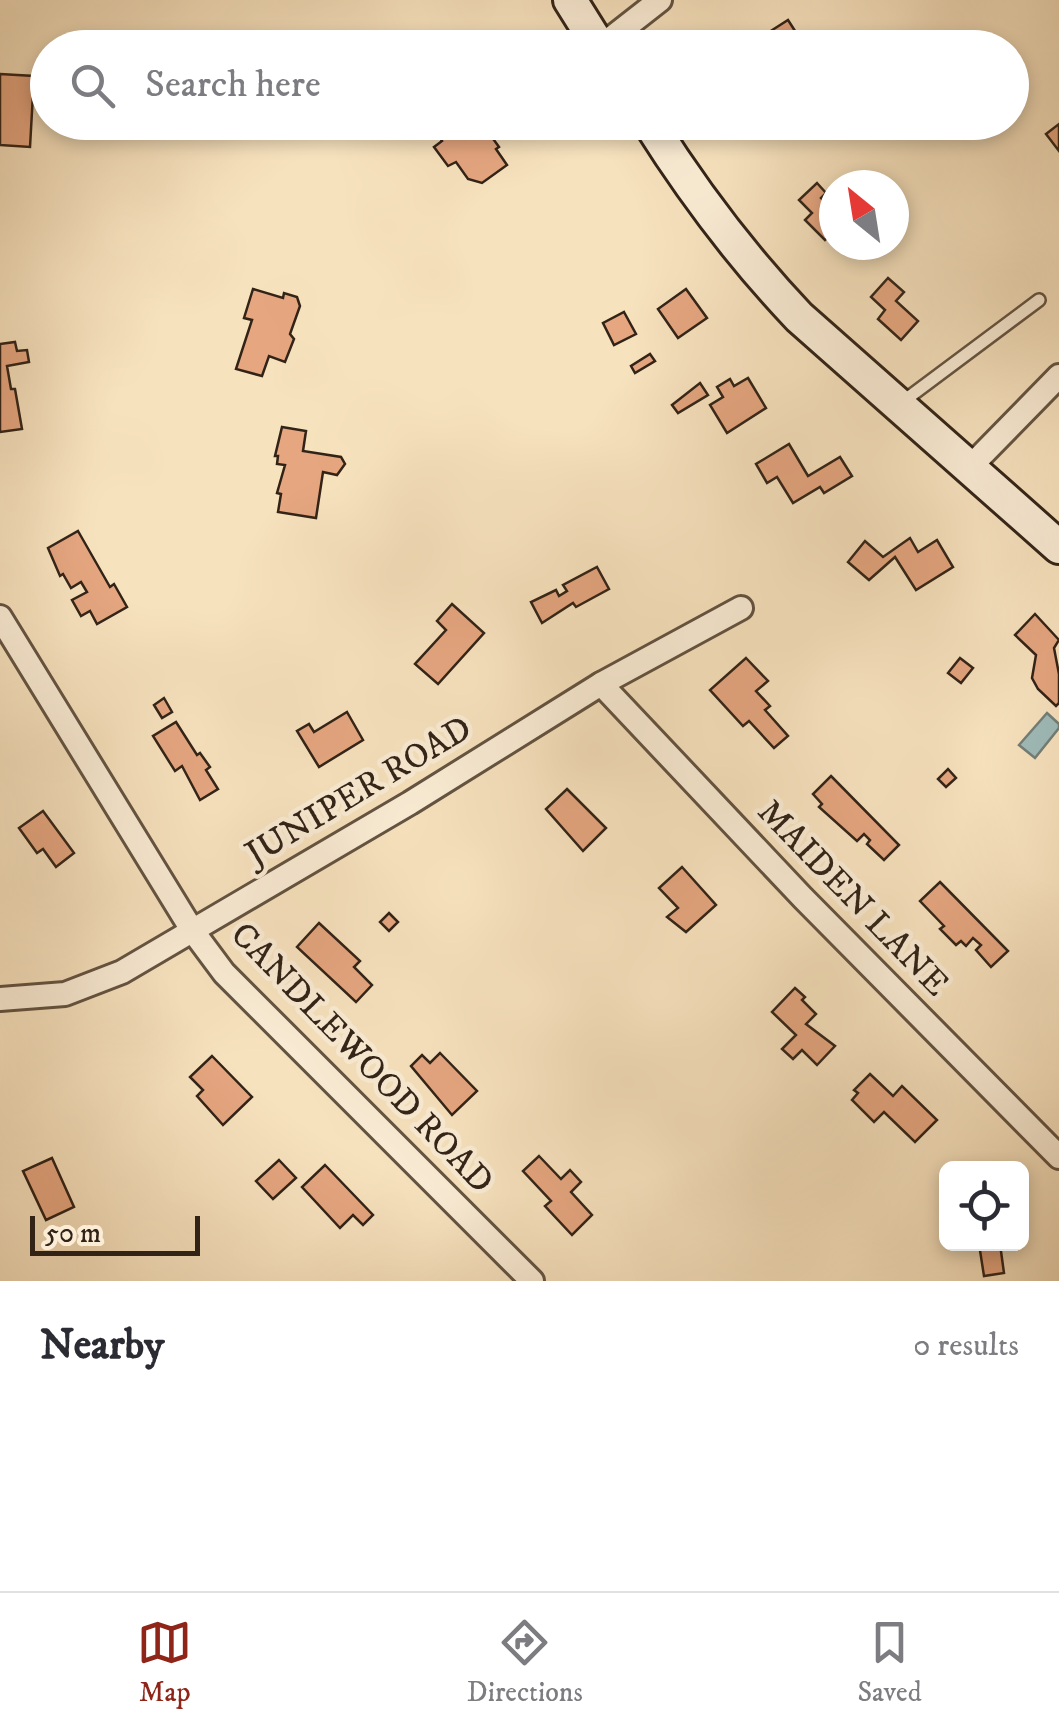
<!DOCTYPE html>
<html lang="en">
<head>
<meta charset="utf-8">
<style>
  body { margin:0; font-family:"IM FELL DW Pica",serif; background:#f2f2f3; color:#2b2b33 }
  .controls { position:absolute; right:30px; bottom:30px; display:grid; overflow:hidden; border-radius:15px; box-shadow:0 5px 15px #0003 }
  .controls button { width:90px; height:90px; display:grid; place-items:center; padding:0; border:0; border-bottom:2px solid #e1e1e2; background:#fff; color:#2b2b33; font:50px sans-serif }
  .compass { position:absolute; left:819px; top:170px; width:90px; height:90px; border-radius:50%; background:#fff; box-shadow:0 5px 15px #0003; rotate:330deg }
  .scale { position:absolute; left:30px; bottom:25px; width:170px; box-sizing:border-box; padding-left:10px; border:5px solid #322317; border-top:0; font-size:28px; line-height:35px; white-space:nowrap; color:#322317; -webkit-text-stroke:8px #faecd5; paint-order:stroke }
  .list { margin:0; padding:0; list-style:none }
  h2 { display:flex; justify-content:space-between; align-items:center; height:130px; margin:0; padding:0 40px; font-size:42px }
  h2 small { font-size:32px; font-weight:400; color:#7c7c81 }
  .icon { flex:none; width:55px; height:55px; fill:none; stroke:currentColor; stroke-width:2; stroke-linecap:round; stroke-linejoin:round }
  .map { position:relative; flex:none; width:1059px; height:1281px; overflow:hidden }
  .search { position:absolute; background:#fff; box-shadow:0 5px 15px #0003; left:30px; right:30px; top:30px; height:110px; display:flex; align-items:center; gap:25px; box-sizing:border-box; padding:0 35px; border-radius:55px; color:#7c7c81; font-size:38px }
  .sheet { height:310px; background:#fff }
  nav { display:flex; justify-content:space-around; align-items:center; box-sizing:border-box; height:140px; border-top:2px solid #e1e1e2; background:#fff; font-size:28px; color:#7c7c81 }
  nav a { display:grid; justify-items:center; gap:5px }
  nav .on { color:#8f2418 }
  .map>svg:first-child { display:block }
</style>
</head>
<body>
<div class="map">
<svg width="1059" height="1281" viewBox="0 0 1059 1281">
  <defs>
    <pattern id="water-ripples" width="26" height="14" patternUnits="userSpaceOnUse" patternTransform="scale(2.5)"><rect width="26" height="14" fill="#9fbcba"/><path d="M2 4q2-2 4 0t4 0M15 11q2-2 4 0t4 0" fill="none" stroke="#89a19f"/></pattern>
  </defs>
  <rect width="100%" height="100%" fill="#f7e2be"/>
  <filter id="stains"><feTurbulence type="fractalNoise" baseFrequency=".002" numOctaves="4"/><feColorMatrix values="0 0 0 0 .2 0 0 0 0 .09 0 0 0 0 .02 0 0 0 .5 -.17"/></filter>
  <radialGradient id="worn" r=".72"><stop offset=".6" stop-color="#630" stop-opacity="0"/><stop offset="1" stop-color="#630" stop-opacity=".3"/></radialGradient>
  <!-- water -->
  <polygon fill="url(#water-ripples)" stroke="#737f79" stroke-width="2.5" points="1047,713 1059,724 1059,728 1035,758 1019,745"/>
  <!-- building -->
  <g fill="#e5a680" stroke="#322317" stroke-width="2.5">
    <polygon points="788,20 806,48 757,48 770,39 766,34"/>
    <polygon points="0,74 34,76 30,147 0,145"/>
    <polygon points="430,122 481,122 499,147 496,149 507,165 482,183 468,179 456,162 448,166 434,147 442,141"/>
    <polygon points="1059,124 1059,151 1046,134"/>
    <polygon points="817,183 826,193 821,198 834,212 834,232 825,240 805,220 812,213 799,200"/>
    <polygon points="888,278 904,292 896,301 918,321 901,340 878,319 885,310 871,297"/>
    <polygon points="253,289 283,298 284,293 297,297 300,306 290,334 294,339 285,362 269,356 262,376 236,369 252,320 244,318"/>
    <polygon points="686,289 707,318 678,338 658,309"/>
    <polygon points="624,312 636,334 614,345 603,323"/>
    <polygon points="15,342 17,351 27,350 29,362 7,366 11,389 15,389 22,429 0,432 0,344"/>
    <polygon points="650,354 655,361 635,373 631,366"/>
    <polygon points="748,378 766,408 727,433 710,405 723,397 717,387 730,379 734,386"/>
    <polygon points="700,383 708,395 678,413 672,405"/>
    <polygon points="282,427 306,431 303,451 341,457 345,464 337,475 323,472 316,518 278,512 281,494 277,493 285,465 277,464 278,456 275,456"/>
    <polygon points="789,444 808,476 840,457 852,476 824,493 820,487 793,503 777,477 767,483 756,464"/>
    <polygon points="78,531 110,587 114,584 127,607 97,624 90,611 81,616 72,600 87,592 81,582 71,588 63,574 60,576 48,548"/>
    <polygon points="910,538 918,552 937,540 953,567 916,590 895,557 869,580 848,562 865,541 883,557"/>
    <polygon points="597,567 609,589 576,607 573,603 542,623 531,602 556,590 559,596 567,591 563,585"/>
    <polygon points="452,604 484,633 438,684 415,664 446,630 437,621"/>
    <polygon points="1035,614 1059,640 1054,648 1059,674 1059,703 1056,706 1038,689 1032,678 1036,655 1015,635"/>
    <polygon points="746,658 768,681 756,691 770,706 765,710 788,736 774,748 749,721 743,726 710,690"/>
    <polygon points="960,658 973,668 961,683 948,673"/>
    <polygon points="164,698 172,712 162,718 154,705"/>
    <polygon points="347,712 363,740 319,767 297,731 309,724 314,732"/>
    <polygon points="176,722 197,755 200,753 210,767 206,770 218,789 200,800 182,766 175,771 153,736"/>
    <polygon points="948,769 956,778 946,787 938,779"/>
    <polygon points="831,776 899,845 884,860 867,844 870,840 864,834 857,841 819,807 822,804 813,794"/>
    <polygon points="567,789 606,828 583,851 546,809"/>
    <polygon points="43,811 74,853 56,867 43,849 37,853 19,828"/>
    <polygon points="682,867 716,905 686,932 667,917 678,908 659,888"/>
    <polygon points="940,882 1008,951 991,967 976,950 981,945 973,938 966,946 961,941 956,945 940,929 944,926 920,901"/>
    <polygon points="389,913 398,922 389,931 380,922"/>
    <polygon points="319,923 360,961 354,967 372,985 356,1002 297,947"/>
    <polygon points="795,988 805,997 802,1000 816,1014 806,1024 835,1046 817,1065 802,1050 793,1059 782,1049 796,1035 772,1012"/>
    <polygon points="440,1053 477,1091 452,1115 411,1066 422,1055 430,1063"/>
    <polygon points="212,1056 252,1097 223,1125 197,1096 203,1090 190,1077"/>
    <polygon points="870,1074 893,1096 902,1086 937,1120 915,1142 884,1112 874,1122 852,1100 858,1093 854,1090"/>
    <polygon points="539,1156 561,1179 570,1170 581,1182 571,1192 592,1215 572,1235 545,1206 551,1201 523,1171"/>
    <polygon points="52,1158 74,1207 46,1220 23,1171"/>
    <polygon points="279,1160 296,1178 273,1199 256,1181"/>
    <polygon points="325,1165 373,1215 363,1225 353,1215 340,1228 302,1187"/>
    <polygon points="979,1244 1000,1244 1004,1273 984,1276"/>
  </g>
  <g fill="none" stroke-linecap="round" stroke-linejoin="round">
    <defs>
      <polyline id="lane" points="901,403 1039,300"/>
      <g id="street">
        <polyline points="600,47 660,0"/>
        <polyline points="969,468 1059,376"/>
        <polyline points="0,617 192,930 224,973 532,1281"/>
        <polyline points="601,684 803,898 1059,1157"/>
        <polyline points="0,999 65,994 122,972 410,803 601,684 741,608"/>
      </g>
      <g id="secondary">
        <polyline points="570,0 600,48"/>
        <path d="M649,122C693,192 742,257 799,317L1059,547"/>
      </g>
    </defs>
    <!-- lane casing -->
    <use href="#lane" stroke="#635341" stroke-width="16"/>
    <!-- street casing -->
    <use href="#street" stroke="#635341" stroke-width="28"/>
    <!-- secondary casing -->
    <use href="#secondary" stroke="#322317" stroke-width="38"/>
    <!-- lane -->
    <use href="#lane" stroke="#faecd5" stroke-width="11"/>
    <!-- street -->
    <use href="#street" stroke="#faecd5" stroke-width="22"/>
    <!-- secondary -->
    <use href="#secondary" stroke="#faecd5" stroke-width="32"/>
  </g>
  <g text-anchor="middle" stroke-width="9" stroke-linejoin="round" paint-order="stroke">
    <!-- street labels -->
    <g font-size="35" fill="#322317" stroke="#faecd5">
      <text transform="translate(358 790) rotate(-31)" y="12">JUNIPER ROAD</text>
      <text transform="translate(854 897) rotate(46)" y="12">MAIDEN LANE</text>
      <text transform="translate(363 1057) rotate(46)" y="12">CANDLEWOOD ROAD</text>
    </g>
  </g>
  <rect width="100%" height="100%" filter="url(#stains)"/>
  <rect width="100%" height="100%" fill="url(#worn)"/>
</svg>
<div class="controls">
<button><svg class="icon" aria-label="locate" viewBox="0 0 24 24"><circle cx="12" cy="12" r="6"/><path d="M12 2v4M12 18v4M2 12h4M18 12h4"/></svg></button>
</div>
<svg class="compass" viewBox="-18 -18 36 36"><path d="M0-13l5 13h-10z" fill="#e53935"/><path d="M0 13l5-13h-10z" fill="#7c7c81"/></svg>
<div class="scale">50 m</div>
<div class="search"><svg class="icon" aria-label="search" viewBox="0 0 24 24"><circle cx="10" cy="10" r="6"/><path d="M15 15l6 6"/></svg>Search here</div>
</div>
<section class="sheet">
<h2>Nearby<small>0 results</small></h2>
<ul class="list">
</ul>
</section>
<nav>
<a class="on"><svg class="icon" aria-label="map" viewBox="0 0 24 24"><path d="M3 6l6-2 6 2 6-2v14l-6 2-6-2-6 2zM9 4v14M15 6v14"/></svg>Map</a>
<a><svg class="icon" aria-label="directions" viewBox="0 0 24 24"><path d="M12 3l9 9-9 9-9-9zM9 14v-3h6M13 9l2 2-2 2"/></svg>Directions</a>
<a><svg class="icon" aria-label="saved" viewBox="0 0 24 24"><path d="M7 4h10v16l-5-4-5 4z"/></svg>Saved</a>
</nav>
</body>
</html>
